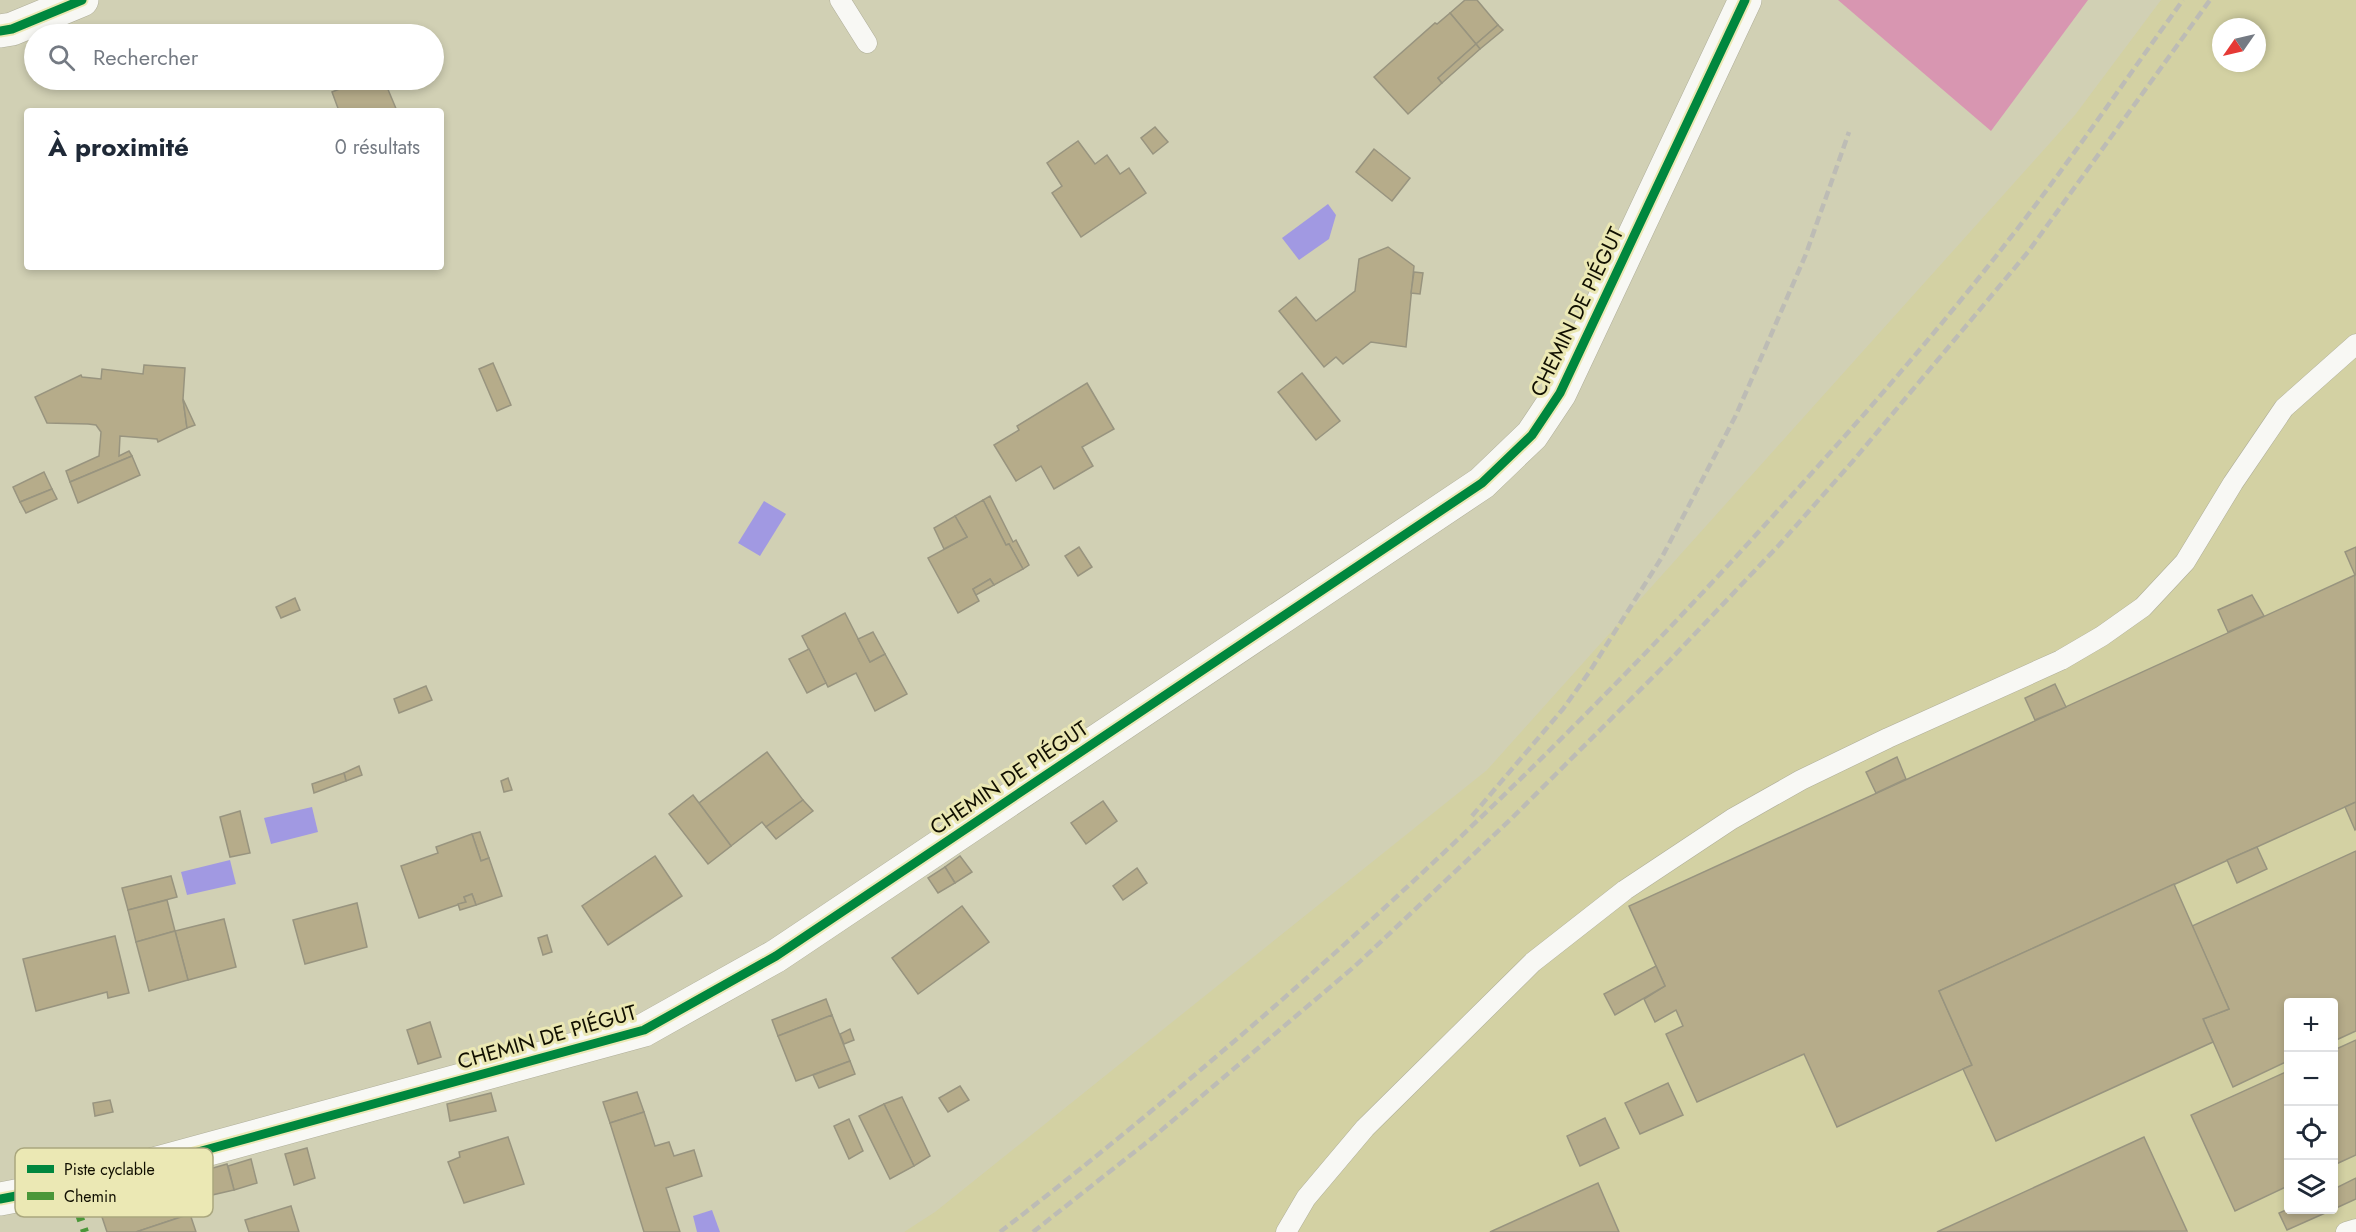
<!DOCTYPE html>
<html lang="fr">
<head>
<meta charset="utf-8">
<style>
  body { margin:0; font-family:Jost,sans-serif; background:#f2f2f3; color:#1f2937 }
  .controls { position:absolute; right:18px; bottom:18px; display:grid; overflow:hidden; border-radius:6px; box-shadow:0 3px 9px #0003 }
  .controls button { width:54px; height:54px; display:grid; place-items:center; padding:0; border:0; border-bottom:2px solid #e0e1e3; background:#fff; color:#1f2937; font:30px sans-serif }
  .compass { position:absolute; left:2212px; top:18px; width:54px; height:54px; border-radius:50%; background:#fff; box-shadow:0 3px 9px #0003; rotate:236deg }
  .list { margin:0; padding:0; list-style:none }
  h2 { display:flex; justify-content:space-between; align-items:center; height:78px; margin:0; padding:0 24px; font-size:26px }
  h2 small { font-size:20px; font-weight:400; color:#747a83 }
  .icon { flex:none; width:33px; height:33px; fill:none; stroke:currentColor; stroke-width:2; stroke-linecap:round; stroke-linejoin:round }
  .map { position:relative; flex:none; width:2356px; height:1232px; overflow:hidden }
  .search { position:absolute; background:#fff; box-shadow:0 3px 9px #0003; left:24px; top:24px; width:420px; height:66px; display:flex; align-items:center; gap:15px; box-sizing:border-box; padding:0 21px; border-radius:33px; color:#747a83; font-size:22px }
  .panel { position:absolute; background:#fff; box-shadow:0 3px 9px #0003; left:24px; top:108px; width:420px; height:162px; border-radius:6px }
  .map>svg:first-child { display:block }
</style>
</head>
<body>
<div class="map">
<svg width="2356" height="1232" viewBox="0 0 2356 1232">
  <rect width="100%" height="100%" fill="#d1d0b4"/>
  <!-- built -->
  <path fill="#d3d1a3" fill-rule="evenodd" d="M2161,0H2356V1232H904L935,1212L1487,770L2075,115ZM2221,27H2257V63H2221ZM2288,1002H2334V1210H2288Z"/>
  <!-- forest -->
  <polygon fill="#d896b1" points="1838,0 2088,0 1991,131"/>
  <!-- water -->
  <g fill="#a199e2">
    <polygon points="1328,204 1336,215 1329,239 1299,260 1282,238"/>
    <polygon points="764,501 786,514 760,556 738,543"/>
    <polygon points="312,807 318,832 271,844 264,818"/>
    <polygon points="230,860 236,884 187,895 181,872"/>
    <polygon points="712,1210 720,1232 697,1232 693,1216"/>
  </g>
  <!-- building -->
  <g fill="#b6ac8a" stroke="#98947f" stroke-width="1.5">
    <polygon points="1465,0 1477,0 1498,25 1476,44 1450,13"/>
    <polygon points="1450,13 1476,44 1438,78 1442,83 1408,114 1374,77 1435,23 1437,24"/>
    <polygon points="1498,25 1503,30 1480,49 1476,44"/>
    <polygon points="1476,44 1480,49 1442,83 1438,78"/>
    <polygon points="362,80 384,80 397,111 339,111 332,92"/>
    <polygon points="1155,127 1168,142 1153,154 1141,138"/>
    <polygon points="1078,141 1095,164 1107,155 1120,174 1129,168 1146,193 1081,237 1052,193 1062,186 1047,163"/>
    <polygon points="1374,149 1410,178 1392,201 1356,172"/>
    <polygon points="1388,247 1414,266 1406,347 1371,342 1343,364 1336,357 1324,367 1279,311 1296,297 1316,321 1355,291 1359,259"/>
    <polygon points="1414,272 1423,273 1420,294 1411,293"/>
    <polygon points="493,363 511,405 497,411 479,369"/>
    <polygon points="144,365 185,368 183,399 187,428 158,442 157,439 120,436 119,456 129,451 132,456 70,482 66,471 99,456 101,432 96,425 88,424 47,423 35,397 81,375 82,377 101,379 102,369 143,374"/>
    <polygon points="1302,373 1340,421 1316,440 1278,392"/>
    <polygon points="1087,383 1114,429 1082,447 1093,466 1054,489 1041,466 1016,481 994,445 1019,430 1017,426"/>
    <polygon points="183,399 195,425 187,428"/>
    <polygon points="132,456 140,475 78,503 70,482"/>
    <polygon points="44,472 52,489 20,502 13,487"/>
    <polygon points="52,489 57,499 26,513 20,502"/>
    <polygon points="990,496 1013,542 1016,540 1029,565 1023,569 1009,544 1006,545 983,500"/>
    <polygon points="983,500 1006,545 1009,544 1023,569 994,585 990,579 973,589 979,601 958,613 928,558 967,537 955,516"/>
    <polygon points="955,516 967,537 944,549 934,528"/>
    <polygon points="1079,547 1092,567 1078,576 1065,556"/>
    <polygon points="2356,547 2356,574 2355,575 2345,552"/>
    <polygon points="2355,575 2356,802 1939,991 1972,1065 1837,1127 1804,1054 1697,1102 1666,1034 1683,1026 1676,1010 1655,1022 1644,999 1665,986 1629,906"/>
    <polygon points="990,579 994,585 976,595 973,589"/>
    <polygon points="2252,595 2264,616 2228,632 2218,610"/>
    <polygon points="295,598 300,610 281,618 276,607"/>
    <polygon points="845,613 870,662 885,654 907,694 875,711 856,673 828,687 802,636"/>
    <polygon points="873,632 885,654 870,662 858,639"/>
    <polygon points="809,649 826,683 807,693 789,659"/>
    <polygon points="2055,684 2066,707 2035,720 2025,698"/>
    <polygon points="426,686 432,700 399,713 394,699"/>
    <polygon points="767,752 803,800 766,827 762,822 731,846 699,803"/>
    <polygon points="1897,757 1906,779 1876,793 1866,772"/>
    <polygon points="359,766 362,775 346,781 344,773"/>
    <polygon points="344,773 346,781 314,793 312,784"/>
    <polygon points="508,778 512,790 504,792 501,781"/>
    <polygon points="693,795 731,846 708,864 669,814"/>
    <polygon points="803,800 813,811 776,839 766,827"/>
    <polygon points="1103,801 1117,821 1086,844 1071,823"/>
    <polygon points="2356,802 2356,829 2355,830 2345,807"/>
    <polygon points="240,811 250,853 230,857 220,817"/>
    <polygon points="480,832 489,858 481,861 472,834"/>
    <polygon points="472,834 481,861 489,858 502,896 476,905 472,894 464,897 466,902 419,918 401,866 438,853 436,847"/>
    <polygon points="2257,847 2267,869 2237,883 2227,860"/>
    <polygon points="2356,851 2356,1031 2334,1041 2334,1002 2288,1002 2288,1061 2233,1087 2203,1019 2229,1009 2192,926"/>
    <polygon points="655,856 682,896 608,945 582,906"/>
    <polygon points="960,856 972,872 955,883 945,867"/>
    <polygon points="945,867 955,883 938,893 928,878"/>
    <polygon points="1137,868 1147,883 1123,900 1113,886"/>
    <polygon points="171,876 177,897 128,910 122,888"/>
    <polygon points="2174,884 2229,1009 2203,1019 2213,1042 1996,1141 1963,1069 1972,1065 1939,991"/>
    <polygon points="472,894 476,905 460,910 458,904 466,902 464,897"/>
    <polygon points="167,900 175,931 136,942 128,910"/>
    <polygon points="357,903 367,947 305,964 293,920"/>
    <polygon points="962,906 989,942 918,994 892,958"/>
    <polygon points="224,919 236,967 188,980 175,931"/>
    <polygon points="175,931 188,980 149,991 136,942"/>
    <polygon points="547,935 552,952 543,955 538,938"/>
    <polygon points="115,936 129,993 108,998 107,992 36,1011 23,959"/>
    <polygon points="1656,966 1665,986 1615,1015 1604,994"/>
    <polygon points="826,999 832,1015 778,1036 772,1020"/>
    <polygon points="832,1015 850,1061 796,1081 778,1036"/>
    <polygon points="430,1022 441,1057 418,1064 407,1030"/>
    <polygon points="850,1029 854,1040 844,1044 840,1034"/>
    <polygon points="2356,1040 2356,1155 2334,1165 2334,1050"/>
    <polygon points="850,1061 855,1074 819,1088 813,1075"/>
    <polygon points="2288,1071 2288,1186 2235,1211 2191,1115"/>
    <polygon points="1668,1083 1683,1115 1640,1134 1625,1103"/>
    <polygon points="960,1086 969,1100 948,1112 939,1098"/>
    <polygon points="637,1092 644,1112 610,1123 603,1102"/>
    <polygon points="491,1093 496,1111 450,1121 447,1104"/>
    <polygon points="902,1097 930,1156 914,1166 884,1104"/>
    <polygon points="110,1100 113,1112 95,1116 93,1103"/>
    <polygon points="884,1104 914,1166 890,1179 859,1116"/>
    <polygon points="644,1112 655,1146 669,1142 674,1156 694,1150 702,1176 666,1188 680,1232 644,1232 610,1123"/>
    <polygon points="1605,1118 1619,1148 1580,1166 1567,1136"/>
    <polygon points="849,1119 863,1151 849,1159 834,1126"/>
    <polygon points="508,1137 524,1184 464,1203 448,1162 460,1157 459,1152"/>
    <polygon points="2144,1137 2187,1231 1937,1232"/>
    <polygon points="307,1148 315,1178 294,1185 285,1154"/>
    <polygon points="251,1159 257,1183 234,1190 228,1166"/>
    <polygon points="227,1164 234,1190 212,1195 206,1170"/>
    <polygon points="2356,1178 2356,1199 2334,1209 2334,1189"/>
    <polygon points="179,1182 190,1214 136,1232 107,1232 99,1208"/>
    <polygon points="1598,1183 1619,1232 1490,1232"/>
    <polygon points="291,1206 299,1232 249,1232 245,1220"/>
    <polygon points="2288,1209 2288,1210 2332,1210 2287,1230 2279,1213"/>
    <polygon points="190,1214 196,1232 136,1232"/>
  </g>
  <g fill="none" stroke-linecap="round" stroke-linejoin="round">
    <defs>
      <g id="service">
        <polyline points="840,0 867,43"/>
        <polyline points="1286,1232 1306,1198 1365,1128 1533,962 1625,890 1732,819 1801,780 1888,738 2061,660 2102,636 2143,607 2185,562 2233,483 2284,408 2356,344"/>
        <polyline points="2346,1232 2356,1229"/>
      </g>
      <g id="minor">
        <polyline points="0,31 12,29 82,0"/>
        <polyline points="0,1199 88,1182 644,1030 776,956 1482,483 1532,435 1560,393 1745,0"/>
      </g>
    </defs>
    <!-- service casing -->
    <use href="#service" stroke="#afae99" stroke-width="21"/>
    <!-- minor casing -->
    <use href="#minor" stroke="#afae99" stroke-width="34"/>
    <!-- service -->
    <use href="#service" stroke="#f8f8f4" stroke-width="20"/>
    <!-- minor -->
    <use href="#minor" stroke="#f8f8f4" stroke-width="33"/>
    <!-- rail -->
    <g stroke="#bdbcb5" stroke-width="4.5" stroke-dasharray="9 4.5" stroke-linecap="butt">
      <polyline points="1472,816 1563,709 1590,671 1662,557 1736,415 1764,351 1806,254 1849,132"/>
      <path d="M1000,1232C1282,1014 1544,771 1782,506C1861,419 1939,330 2011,237C2071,160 2126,79 2183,0"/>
      <polyline points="1033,1232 1151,1139 1355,966 1512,818 1670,660 1779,545 1853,461 2028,252 2210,0"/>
    </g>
    <!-- quiet -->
    <polyline stroke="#4a9739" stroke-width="8" stroke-dasharray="15 8" stroke-linecap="butt" points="69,1185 85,1232"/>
    <defs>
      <g id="cycleway">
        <polyline points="0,31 12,29 82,0"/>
        <polyline points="0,1199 88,1182 644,1030 776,956 1482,483 1532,435 1560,393 1745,0"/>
      </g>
    </defs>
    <!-- cycleway casing -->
    <use href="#cycleway" stroke="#ebe8b4" stroke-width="13"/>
    <!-- cycleway -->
    <use href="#cycleway" stroke="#00873e" stroke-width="9"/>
  </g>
  <g text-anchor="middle" stroke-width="6" stroke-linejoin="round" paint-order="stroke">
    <!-- street labels -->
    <g font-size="21" fill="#110f00" stroke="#ebe8b4">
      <text transform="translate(1577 312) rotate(-64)" y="7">CHEMIN DE PIÉGUT</text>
      <text transform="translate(1009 778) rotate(-34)" y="7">CHEMIN DE PIÉGUT</text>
      <text transform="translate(547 1037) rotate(-16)" y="7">CHEMIN DE PIÉGUT</text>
    </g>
  </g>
  <!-- legend -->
  <rect x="15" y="1148" width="198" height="69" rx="9" fill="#ebe8b4" stroke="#aaa77e" stroke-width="1.5"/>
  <rect x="27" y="1165" width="27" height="8" fill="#00873e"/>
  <rect x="27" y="1192" width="27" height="8" fill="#4a9739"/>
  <g font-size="16" fill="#110f00">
    <text x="64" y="1175">Piste cyclable</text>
    <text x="64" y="1202">Chemin</text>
  </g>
</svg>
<div class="controls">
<button>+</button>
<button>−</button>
<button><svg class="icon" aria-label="locate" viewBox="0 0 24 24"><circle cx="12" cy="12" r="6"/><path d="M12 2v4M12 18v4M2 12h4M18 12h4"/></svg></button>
<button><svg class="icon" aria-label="layers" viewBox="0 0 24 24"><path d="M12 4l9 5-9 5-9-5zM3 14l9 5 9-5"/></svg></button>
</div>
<svg class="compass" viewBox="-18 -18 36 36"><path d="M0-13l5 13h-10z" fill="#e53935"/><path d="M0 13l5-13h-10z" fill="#747a83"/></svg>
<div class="search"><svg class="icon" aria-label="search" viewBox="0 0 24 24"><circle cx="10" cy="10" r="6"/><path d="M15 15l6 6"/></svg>Rechercher</div>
<section class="panel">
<h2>À proximité<small>0 résultats</small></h2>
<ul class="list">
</ul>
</section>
</div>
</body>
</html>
